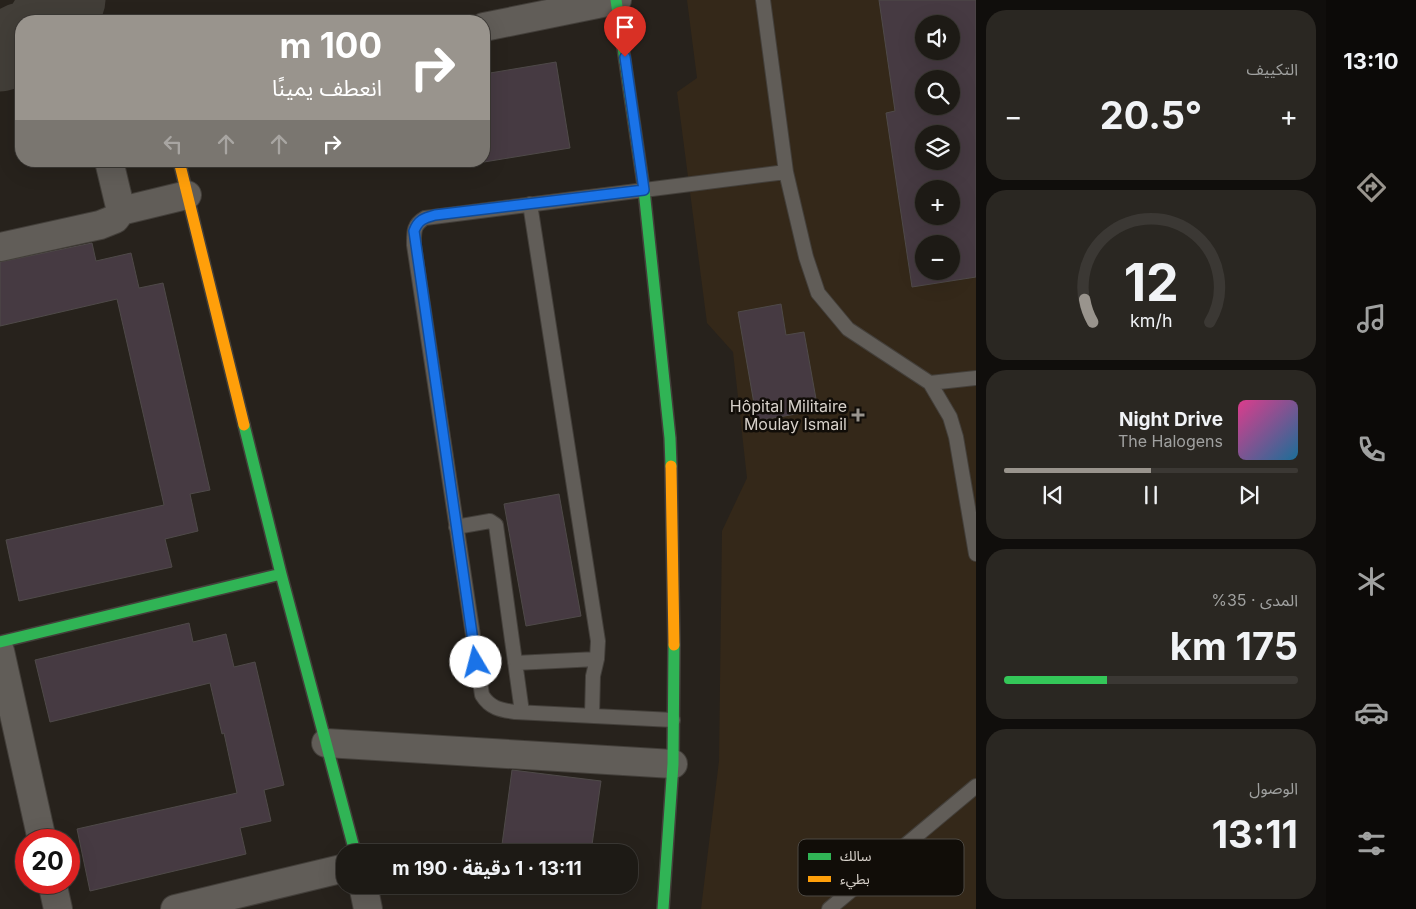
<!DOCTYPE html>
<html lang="ar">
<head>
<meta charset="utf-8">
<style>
  :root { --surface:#1d1a15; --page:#2a2722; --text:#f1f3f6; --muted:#a0a1a0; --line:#3b3834; --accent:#99948d }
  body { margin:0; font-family:Inter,"Noto Sans Arabic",sans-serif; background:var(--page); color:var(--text); direction:rtl; height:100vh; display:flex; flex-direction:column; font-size:19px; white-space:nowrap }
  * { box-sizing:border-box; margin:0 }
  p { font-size:16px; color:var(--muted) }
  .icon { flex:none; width:28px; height:28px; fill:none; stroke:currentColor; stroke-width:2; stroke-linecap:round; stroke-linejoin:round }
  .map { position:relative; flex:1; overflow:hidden; direction:ltr }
  .details { display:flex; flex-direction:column; gap:10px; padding:10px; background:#100e0c; width:350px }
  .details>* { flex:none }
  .hud { position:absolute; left:15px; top:15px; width:475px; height:152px; border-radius:20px; box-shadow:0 5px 20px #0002,0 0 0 1px var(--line); direction:rtl; background:#99948d; color:#fff; overflow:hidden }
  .controls { position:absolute; left:915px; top:15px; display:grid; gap:10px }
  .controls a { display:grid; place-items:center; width:45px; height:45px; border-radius:50%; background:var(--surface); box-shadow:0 5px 20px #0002,0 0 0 1px var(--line); font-size:25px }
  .speed { position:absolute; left:15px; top:829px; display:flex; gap:10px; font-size:25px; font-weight:700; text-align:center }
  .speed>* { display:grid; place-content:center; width:65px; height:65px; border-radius:50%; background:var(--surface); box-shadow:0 5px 20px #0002,0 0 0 1px var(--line); line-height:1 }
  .speed .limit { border:8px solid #d22; background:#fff; color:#111 }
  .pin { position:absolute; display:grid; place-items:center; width:42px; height:42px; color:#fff; margin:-51px -21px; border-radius:50% 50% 50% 0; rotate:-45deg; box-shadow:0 0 5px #0007 }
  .pin .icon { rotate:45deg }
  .me { position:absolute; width:55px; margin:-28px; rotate:352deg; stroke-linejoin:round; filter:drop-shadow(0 0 4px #0008) }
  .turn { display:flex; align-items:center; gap:18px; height:105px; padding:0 25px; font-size:22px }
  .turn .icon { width:65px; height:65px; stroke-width:2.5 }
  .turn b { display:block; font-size:35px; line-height:42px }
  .lanes { display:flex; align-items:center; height:48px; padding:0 25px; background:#0003; justify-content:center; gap:25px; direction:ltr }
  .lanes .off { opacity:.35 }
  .big { font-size:38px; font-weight:700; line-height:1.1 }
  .details .tile { flex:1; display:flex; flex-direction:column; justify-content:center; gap:8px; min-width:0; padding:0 18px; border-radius:20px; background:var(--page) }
  .details .dial { align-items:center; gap:0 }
  .dial svg { height:130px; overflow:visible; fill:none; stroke:var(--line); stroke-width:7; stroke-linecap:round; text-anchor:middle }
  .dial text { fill:var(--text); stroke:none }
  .song { display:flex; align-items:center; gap:15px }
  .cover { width:60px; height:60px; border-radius:8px; background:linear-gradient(135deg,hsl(330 70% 55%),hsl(200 70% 35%)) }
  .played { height:5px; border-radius:2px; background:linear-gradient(90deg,var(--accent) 50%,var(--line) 50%) }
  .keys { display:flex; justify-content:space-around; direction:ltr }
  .heat { display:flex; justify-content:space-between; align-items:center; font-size:28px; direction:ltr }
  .charge { height:8px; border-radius:4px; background:linear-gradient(90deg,#34c759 35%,var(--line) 0) }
  .trip { position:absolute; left:336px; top:844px; width:302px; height:50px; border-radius:20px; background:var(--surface); box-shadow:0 5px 20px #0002,0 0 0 1px var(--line); font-weight:700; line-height:50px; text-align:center; direction:rtl }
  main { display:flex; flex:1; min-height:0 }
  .dock { display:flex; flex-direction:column; width:90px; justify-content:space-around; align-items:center; background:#0c0a08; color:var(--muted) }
  .dock .icon { width:35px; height:35px }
  .dock .on { color:var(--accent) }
  .dock b { font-size:22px; color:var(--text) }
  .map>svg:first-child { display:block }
  .built { fill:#342819; fill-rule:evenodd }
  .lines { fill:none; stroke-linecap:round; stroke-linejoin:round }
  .taxiway { stroke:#423e38; stroke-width:75 }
  .building { fill:#463a42; stroke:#4f4a49; fill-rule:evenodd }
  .lane-casing { stroke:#433f3a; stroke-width:16 }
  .street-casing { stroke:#433f3a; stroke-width:30 }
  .fast-casing { stroke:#433f3a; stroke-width:14 }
  .slow-casing { stroke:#433f3a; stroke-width:14 }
  .lane { stroke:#615d58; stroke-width:14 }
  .street { stroke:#615d58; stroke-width:28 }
  .fast { stroke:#30b455; stroke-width:11 }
  .slow { stroke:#ff9f0a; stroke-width:11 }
  .route-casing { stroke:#114b97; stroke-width:12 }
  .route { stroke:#1a73e8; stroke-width:9 }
  .poi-dot { fill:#99948d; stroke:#110d08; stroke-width:2 }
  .labels { text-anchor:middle; stroke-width:5; stroke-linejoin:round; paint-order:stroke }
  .poi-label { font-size:16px; fill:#d7d1ca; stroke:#110d08; text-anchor:end }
  .key { fill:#110d08; stroke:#4c4842; stroke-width:1 }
  .key-label { font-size:14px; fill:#d7d1ca }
</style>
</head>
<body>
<main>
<nav class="dock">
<b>13:10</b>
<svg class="icon on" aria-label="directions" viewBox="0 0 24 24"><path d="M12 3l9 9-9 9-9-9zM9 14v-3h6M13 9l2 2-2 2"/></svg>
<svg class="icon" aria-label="music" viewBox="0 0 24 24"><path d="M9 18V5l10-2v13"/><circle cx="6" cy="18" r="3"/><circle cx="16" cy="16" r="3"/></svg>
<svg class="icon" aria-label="phone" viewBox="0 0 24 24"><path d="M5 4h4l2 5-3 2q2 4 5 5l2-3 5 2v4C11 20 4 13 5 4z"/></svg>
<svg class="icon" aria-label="climate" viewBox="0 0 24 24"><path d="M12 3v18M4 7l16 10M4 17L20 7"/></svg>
<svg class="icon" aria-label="car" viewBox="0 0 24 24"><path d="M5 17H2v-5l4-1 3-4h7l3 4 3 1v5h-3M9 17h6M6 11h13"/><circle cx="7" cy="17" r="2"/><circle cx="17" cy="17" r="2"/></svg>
<svg class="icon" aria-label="filters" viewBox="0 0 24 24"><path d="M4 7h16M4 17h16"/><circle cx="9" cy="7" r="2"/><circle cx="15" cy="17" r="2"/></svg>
</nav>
<section class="details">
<div class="tile"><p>التكييف</p>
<div class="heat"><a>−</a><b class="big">20.5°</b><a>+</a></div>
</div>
<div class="tile dial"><svg viewBox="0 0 100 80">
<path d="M14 69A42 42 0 1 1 86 69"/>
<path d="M14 69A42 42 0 0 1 9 55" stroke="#99948d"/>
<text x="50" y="56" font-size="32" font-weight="700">12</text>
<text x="50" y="72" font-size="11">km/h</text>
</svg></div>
<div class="tile">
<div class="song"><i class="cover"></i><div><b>Night Drive</b><p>The Halogens</p></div></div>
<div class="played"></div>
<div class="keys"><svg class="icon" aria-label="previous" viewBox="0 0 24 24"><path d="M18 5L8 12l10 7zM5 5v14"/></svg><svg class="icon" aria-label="pause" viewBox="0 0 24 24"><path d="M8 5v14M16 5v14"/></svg><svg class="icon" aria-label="next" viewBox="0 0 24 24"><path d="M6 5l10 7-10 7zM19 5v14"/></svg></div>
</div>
<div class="tile"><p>المدى · 35%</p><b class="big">175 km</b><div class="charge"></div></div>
<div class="tile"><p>الوصول</p><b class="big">13:11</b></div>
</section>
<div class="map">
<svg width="976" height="909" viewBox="0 0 976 909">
  <rect width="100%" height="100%" fill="#27221c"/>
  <path class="built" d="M687 0H976V909H701L719 761 722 531 747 478 733 352 707 323 677 92 697 78ZM924 24H951V51H924ZM924 79H951V106H924ZM924 134H951V161H924ZM924 189H951V216H924ZM924 244H951V271H924Z"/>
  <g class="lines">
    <path class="taxiway" d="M46 21 68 0
      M0 54 21 40"/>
  </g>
  <path class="building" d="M879 0H976V277L912 287 886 113 895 111ZM924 24H951V51H924ZM924 79H951V106H924ZM924 134H951V161H924ZM924 189H951V216H924ZM924 244H951V271H924Z
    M556 62 570 148 484 162V74Z
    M92 243 96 261 131 253 139 288 163 283 210 490 190 494 198 531 165 539 172 567 19 601 6 540 164 505 117 299 0 326V262Z
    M781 304 786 335 804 332 818 410 757 421 738 312Z
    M559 494 581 616 526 626 504 504Z
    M189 623 193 642 226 634 234 667 255 662 284 785 264 790 271 821 240 828 246 854 90 891 77 829 237 793 224 733 222 734 210 683 50 722 35 660Z
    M512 770 601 781 591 852H501Z"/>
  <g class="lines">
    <g class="lane-casing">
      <path id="lane" d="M763 0 786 172
        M530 204 598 641 597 659 593 676 592 716
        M930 383 976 378
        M456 527 490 521 496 525 522 712
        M515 663 597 659
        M673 720 515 712C500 710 490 708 482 695L414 245C414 232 413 225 425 218L786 172 806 257 818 293 848 329 930 383 950 417 956 437 976 554
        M829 909 976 786"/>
    </g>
    <g class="street-casing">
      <path id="street" d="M484 27 617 0
        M121 211 187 195
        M0 247 100 225 115 219 121 211 109 161
        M0 651 42 840
        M326 743 673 764
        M52 882 58 909
        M363 885 368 909
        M175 909 345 868"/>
    </g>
    <g class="fast-casing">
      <path id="fast" d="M616 0 644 190 670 438 671 466
        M244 425 281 574 355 852
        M0 642 281 574
        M663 909 673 764 674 645"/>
    </g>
    <g class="slow-casing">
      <path id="slow" d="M179 161 244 425
        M671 466 674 645"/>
    </g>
    <use href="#lane" class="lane"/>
    <use href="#street" class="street"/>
    <use href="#fast" class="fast"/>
    <use href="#slow" class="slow"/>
  </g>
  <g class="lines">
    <g class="route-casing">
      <path id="route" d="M476 662 414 231C418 220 424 218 435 215L644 190 625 57"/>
    </g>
    <use href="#route" class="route"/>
  </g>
  <path class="poi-dot" d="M855.5 407.5h5v5h5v5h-5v5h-5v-5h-5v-5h5z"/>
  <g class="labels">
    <g class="poi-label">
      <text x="847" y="412">Hôpital Militaire<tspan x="847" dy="18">Moulay Ismail</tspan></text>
    </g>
  </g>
  <rect x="798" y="839" width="166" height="57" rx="8" class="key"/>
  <rect x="808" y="853" width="23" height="7" fill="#30b455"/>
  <rect x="808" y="876" width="23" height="6" fill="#ff9f0a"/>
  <g class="key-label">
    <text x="840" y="861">سالك</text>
    <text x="840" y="884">بطيء</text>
  </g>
</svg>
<div class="controls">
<a><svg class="icon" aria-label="sound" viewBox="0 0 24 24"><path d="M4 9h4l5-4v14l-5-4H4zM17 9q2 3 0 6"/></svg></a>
<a><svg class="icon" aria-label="search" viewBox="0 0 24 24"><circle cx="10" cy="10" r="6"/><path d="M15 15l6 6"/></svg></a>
<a><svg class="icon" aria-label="layers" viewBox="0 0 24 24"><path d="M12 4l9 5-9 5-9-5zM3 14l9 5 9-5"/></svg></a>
<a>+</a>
<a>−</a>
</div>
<div class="speed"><div class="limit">20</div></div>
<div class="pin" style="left:625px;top:57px;background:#d93025"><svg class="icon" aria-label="arrive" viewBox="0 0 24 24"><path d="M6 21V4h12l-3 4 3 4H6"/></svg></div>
<svg class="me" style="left:476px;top:662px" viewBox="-20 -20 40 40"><circle r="19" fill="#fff"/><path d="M0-13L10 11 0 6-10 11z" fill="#1a73e8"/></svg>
<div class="trip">13:11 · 1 دقيقة · 190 m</div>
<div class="hud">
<div class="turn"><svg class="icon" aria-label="right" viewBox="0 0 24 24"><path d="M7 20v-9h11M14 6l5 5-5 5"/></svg><div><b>100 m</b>انعطف يمينًا</div></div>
<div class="lanes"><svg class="icon off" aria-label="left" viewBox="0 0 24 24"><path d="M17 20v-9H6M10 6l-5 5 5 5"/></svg><svg class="icon off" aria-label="ahead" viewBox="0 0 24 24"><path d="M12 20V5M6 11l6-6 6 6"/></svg><svg class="icon off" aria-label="ahead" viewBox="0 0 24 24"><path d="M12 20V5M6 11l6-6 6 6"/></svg><svg class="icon" aria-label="right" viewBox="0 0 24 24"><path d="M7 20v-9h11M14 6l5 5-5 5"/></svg></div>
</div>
</div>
</main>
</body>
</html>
